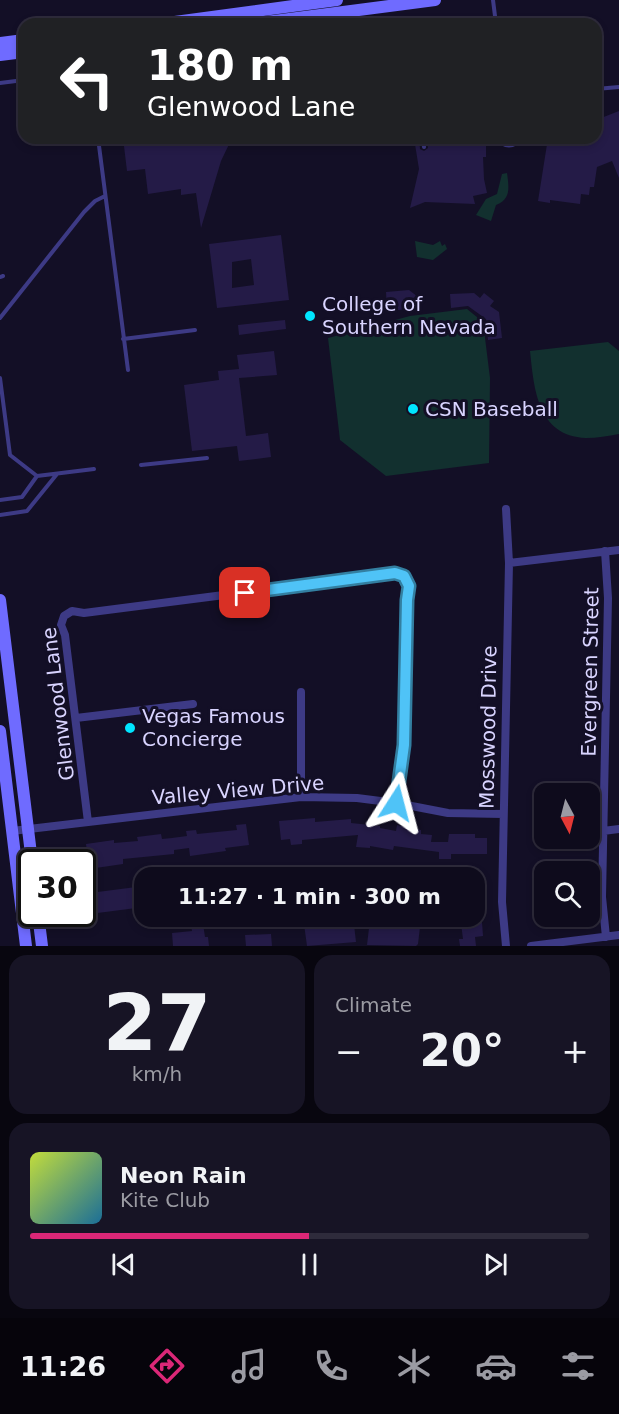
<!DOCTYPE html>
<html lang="en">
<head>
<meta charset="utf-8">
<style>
  :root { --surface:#0e0b1c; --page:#171425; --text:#f1f3f6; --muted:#9b9ba3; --line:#2e2b3b; --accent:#db2777 }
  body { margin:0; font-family:"DejaVu Sans",sans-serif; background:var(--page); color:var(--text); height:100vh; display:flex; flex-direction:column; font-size:22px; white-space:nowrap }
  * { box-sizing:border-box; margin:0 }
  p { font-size:20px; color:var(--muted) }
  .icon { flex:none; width:33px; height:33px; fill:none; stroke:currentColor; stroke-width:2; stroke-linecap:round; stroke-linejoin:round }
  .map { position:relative; height:946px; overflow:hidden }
  .side { display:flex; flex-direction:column; gap:9px; padding:9px; background:#08060f; flex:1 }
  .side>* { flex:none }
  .guide { position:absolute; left:18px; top:18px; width:584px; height:126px; border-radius:18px; box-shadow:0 3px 9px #0003,0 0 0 2px var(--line); background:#202124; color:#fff; overflow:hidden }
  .needle { width:39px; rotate:173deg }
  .controls { position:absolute; left:534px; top:783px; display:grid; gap:12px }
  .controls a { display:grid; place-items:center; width:66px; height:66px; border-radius:12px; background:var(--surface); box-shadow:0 3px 9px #0003,0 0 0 2px var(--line); font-size:30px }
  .speed { position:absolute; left:18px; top:849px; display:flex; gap:12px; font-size:30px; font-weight:700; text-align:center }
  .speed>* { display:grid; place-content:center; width:78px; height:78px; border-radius:50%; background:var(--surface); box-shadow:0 3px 9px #0003,0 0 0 2px var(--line); line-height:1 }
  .speed .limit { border:3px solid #111; border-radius:9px; background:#fff; color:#111 }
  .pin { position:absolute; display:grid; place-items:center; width:51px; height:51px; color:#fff; margin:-26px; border-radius:12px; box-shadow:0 3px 9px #0006 }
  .me { position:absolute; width:66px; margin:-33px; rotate:9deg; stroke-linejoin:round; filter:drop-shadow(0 0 4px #0008) }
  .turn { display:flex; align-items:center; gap:21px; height:126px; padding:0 30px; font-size:27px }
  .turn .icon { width:78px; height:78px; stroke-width:2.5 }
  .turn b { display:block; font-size:42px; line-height:51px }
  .big { font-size:45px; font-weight:800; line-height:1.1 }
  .side .widget { flex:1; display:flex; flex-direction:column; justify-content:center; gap:9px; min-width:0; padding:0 21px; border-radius:18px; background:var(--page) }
  .side .dial { align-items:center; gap:0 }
  .dial b { font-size:78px; line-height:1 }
  .song { display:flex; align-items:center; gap:18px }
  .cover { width:72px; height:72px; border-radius:9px; background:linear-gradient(135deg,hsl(70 70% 55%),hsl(200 70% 35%)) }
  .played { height:6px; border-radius:3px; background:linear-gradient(90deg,var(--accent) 50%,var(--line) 50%) }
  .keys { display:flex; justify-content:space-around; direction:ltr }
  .heat { display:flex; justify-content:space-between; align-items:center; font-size:33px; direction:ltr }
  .side .tiles { flex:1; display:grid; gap:9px; grid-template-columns:1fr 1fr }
  .widget:last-child { grid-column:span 2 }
  .trip { position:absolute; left:134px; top:867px; width:351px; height:60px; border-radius:18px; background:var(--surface); box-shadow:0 3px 9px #0003,0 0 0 2px var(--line); font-weight:800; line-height:60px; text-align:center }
  .dock { display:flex; height:96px; justify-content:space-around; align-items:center; background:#06040b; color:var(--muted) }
  .dock .icon { width:42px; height:42px }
  .dock .active { color:var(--accent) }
  .dock b { font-size:27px; color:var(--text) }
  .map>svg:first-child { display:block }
  .green { fill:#12302f }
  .building { fill:#241b47; fill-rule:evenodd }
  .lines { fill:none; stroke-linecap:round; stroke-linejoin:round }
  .lane { stroke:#3d3a85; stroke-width:4 }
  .street { stroke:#3d3a85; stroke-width:8 }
  .secondary { stroke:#6f6bff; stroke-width:12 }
  .route-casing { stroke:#337fa1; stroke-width:15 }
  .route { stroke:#4fc3f7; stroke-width:10 }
  .poi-dot { fill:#00e5ff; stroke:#130f26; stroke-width:2 }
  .labels { text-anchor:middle; stroke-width:6; stroke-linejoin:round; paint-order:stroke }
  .poi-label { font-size:20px; fill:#d9d4ff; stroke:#130f26; text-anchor:start }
  .street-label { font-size:20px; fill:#d9d4ff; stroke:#130f26 }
</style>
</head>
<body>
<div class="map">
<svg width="619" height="946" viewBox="0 0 619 946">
  <rect width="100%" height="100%" fill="#130f26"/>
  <path class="green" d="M507 173C509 188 511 199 496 205L491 221 476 215 486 199 497 194 502 174Z
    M415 241 433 245 440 241 442 246 445 244 447 249 433 260 417 257Z
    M467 309 483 322 490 378 489 463 386 476 340 440 328 338 410 316Z
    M608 342 619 351V434C608 436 597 438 586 438 537 436 534 388 530 351Z"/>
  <path class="building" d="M619 111V178L612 161 597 167 594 187H590L589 195 581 194 580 204 550 200V203L538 201 548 138H596V129H600L596 120Z
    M123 138H232L221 161 201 228 196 193 181 195V189L148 194 145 169 127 171Z
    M414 138H419L420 149 424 151 428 148 427 138H486V157H483L484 179 487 193 473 196 475 204 425 202 410 208 419 169Z
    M281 235 289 300 217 308 209 244ZM251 259 254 285 232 288V262Z
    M409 290 422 300 415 308 390 311V308H387L386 292Z
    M474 293 480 298 484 293 494 301 490 306 499 312 502 338 488 340 486 319 468 306 451 308 450 294Z
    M285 320 286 329 239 335 238 325Z
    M274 351 277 375 239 378 246 436 268 433 271 457 239 461 237 446 192 451 184 385 219 380 218 371 239 369 237 355Z
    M315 818V822L351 819V823L380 826V828L396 831 397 825 421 830V834L432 835 431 842H448L449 834H475V838H487V854H451V859H439V852L394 846 393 850 370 846V848L356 847 358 835 302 840V844L291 845 290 839 281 840 279 821Z
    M246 824 249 845 225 848 226 851 190 856 189 848 174 850V854L123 859V864L82 870V862H49L47 852 59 851V848L67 847 68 853 87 851 86 844 114 840V843L138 841 137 837 161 834 162 839 172 838 187 836 186 831 196 830 197 834 237 830 236 825Z
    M450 867H460V878H450Z
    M144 886V907L82 915V894Z
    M480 894 483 936 475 937 476 946H460L459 939H463L460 916H474V895Z
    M244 916H281V918L247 928Z
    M341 916H353L356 942 307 946 304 924 332 922V920L341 919Z
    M378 916H416L415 927H420L418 944 416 946 367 945 369 928H372L373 918H378Z
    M564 916H577L578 926 565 928Z
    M202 917 205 937H208L209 946H173L172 933 192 931 190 919Z
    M271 934 272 946H246L245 935Z"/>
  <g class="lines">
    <path class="lane" d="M493 0 496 24
      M0 83 24 80
      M596 89 619 87
      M98 138 128 370
      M255 138 267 143 279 138
      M423 138 424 147
      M496 138C504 148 514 148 522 138
      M0 277 3 276
      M0 318 84 212 95 201 105 196
      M123 339 195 330
      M0 378 10 455 37 476
      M141 465 207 458
      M0 500 22 497 37 476 94 469
      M0 515 27 511 57 474"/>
    <path class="street" d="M506 509 509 563 502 902 506 946
      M605 551 608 598 602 897 606 937
      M509 563 619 550
      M76 718 193 704
      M301 797V692
      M88 822 65 635 61 625 64 616 72 611 84 613 395 573 404 576 409 586 407 600 403 745 396 803
      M12 831 301 797 357 798 396 803 448 813 503 814
      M603 831 619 829
      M531 946 619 935"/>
    <path class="secondary" d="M160 24 337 0
      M251 24 435 0
      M0 43 24 40
      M0 55 24 52
      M0 600 32 862
      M0 731 26 946
      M38 914 42 946"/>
  </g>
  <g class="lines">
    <g class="route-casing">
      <path id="route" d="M245 593 395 573 404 576 409 586 407 600 404 745 396 803"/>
    </g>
    <use href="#route" class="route"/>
  </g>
  <g class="poi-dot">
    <circle cx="310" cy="316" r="6"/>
    <circle cx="413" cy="409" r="6"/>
    <circle cx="130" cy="728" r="6"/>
  </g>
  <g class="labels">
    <g class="poi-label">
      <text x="322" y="311">College of<tspan x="322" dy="23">Southern Nevada</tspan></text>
      <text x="425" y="416">CSN Baseball</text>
      <text x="142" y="723">Vegas Famous<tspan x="142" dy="23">Concierge</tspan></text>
    </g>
    <g class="street-label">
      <text transform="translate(590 672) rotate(-89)" y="7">Evergreen Street</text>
      <text transform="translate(58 704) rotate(-97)" y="7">Glenwood Lane</text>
      <text transform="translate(488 727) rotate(-89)" y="7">Mosswood Drive</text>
      <text transform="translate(238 790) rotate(-5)" y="7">Valley View Drive</text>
    </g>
  </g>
</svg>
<div class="controls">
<a><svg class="needle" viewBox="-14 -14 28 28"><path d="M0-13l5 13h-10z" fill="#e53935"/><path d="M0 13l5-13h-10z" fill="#9b9ba3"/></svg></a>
<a><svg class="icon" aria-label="search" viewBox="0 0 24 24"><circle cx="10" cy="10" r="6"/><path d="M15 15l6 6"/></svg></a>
</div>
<div class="speed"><div class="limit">30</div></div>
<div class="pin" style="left:245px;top:593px;background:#d93025"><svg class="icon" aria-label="arrive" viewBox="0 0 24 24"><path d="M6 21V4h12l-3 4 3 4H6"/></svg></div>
<svg class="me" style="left:396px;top:803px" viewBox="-20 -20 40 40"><path d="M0-17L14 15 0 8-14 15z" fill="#4fc3f7" stroke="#fff" stroke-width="4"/></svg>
<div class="trip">11:27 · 1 min · 300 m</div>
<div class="guide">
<div class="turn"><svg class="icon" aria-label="left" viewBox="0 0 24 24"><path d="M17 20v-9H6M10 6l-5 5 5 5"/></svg><div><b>180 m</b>Glenwood Lane</div></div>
</div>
</div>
<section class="side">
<div class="tiles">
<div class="widget dial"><b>27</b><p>km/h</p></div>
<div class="widget"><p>Climate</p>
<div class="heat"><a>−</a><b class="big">20°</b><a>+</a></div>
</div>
<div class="widget">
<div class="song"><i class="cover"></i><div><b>Neon Rain</b><p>Kite Club</p></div></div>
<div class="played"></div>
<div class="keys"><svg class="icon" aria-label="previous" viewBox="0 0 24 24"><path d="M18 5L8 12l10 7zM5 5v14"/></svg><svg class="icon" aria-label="pause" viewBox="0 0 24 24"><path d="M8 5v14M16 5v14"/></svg><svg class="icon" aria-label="next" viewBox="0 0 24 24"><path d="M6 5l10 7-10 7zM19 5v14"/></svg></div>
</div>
</div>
</section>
<nav class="dock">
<b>11:26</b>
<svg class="icon active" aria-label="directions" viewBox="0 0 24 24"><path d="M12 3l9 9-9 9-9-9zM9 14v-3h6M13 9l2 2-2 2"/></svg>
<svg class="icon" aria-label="music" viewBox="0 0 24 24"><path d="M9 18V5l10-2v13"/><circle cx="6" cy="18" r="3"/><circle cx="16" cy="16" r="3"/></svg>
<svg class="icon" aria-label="phone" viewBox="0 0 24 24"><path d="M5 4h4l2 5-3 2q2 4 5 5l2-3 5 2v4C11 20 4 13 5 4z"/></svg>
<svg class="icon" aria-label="climate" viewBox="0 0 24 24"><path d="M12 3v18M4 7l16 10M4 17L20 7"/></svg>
<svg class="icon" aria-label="car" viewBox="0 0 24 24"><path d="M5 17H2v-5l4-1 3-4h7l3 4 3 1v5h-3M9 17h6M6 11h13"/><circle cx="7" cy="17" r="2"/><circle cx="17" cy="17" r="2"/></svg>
<svg class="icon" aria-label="filters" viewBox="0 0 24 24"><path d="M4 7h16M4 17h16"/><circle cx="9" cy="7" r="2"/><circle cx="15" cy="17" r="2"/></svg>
</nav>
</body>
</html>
